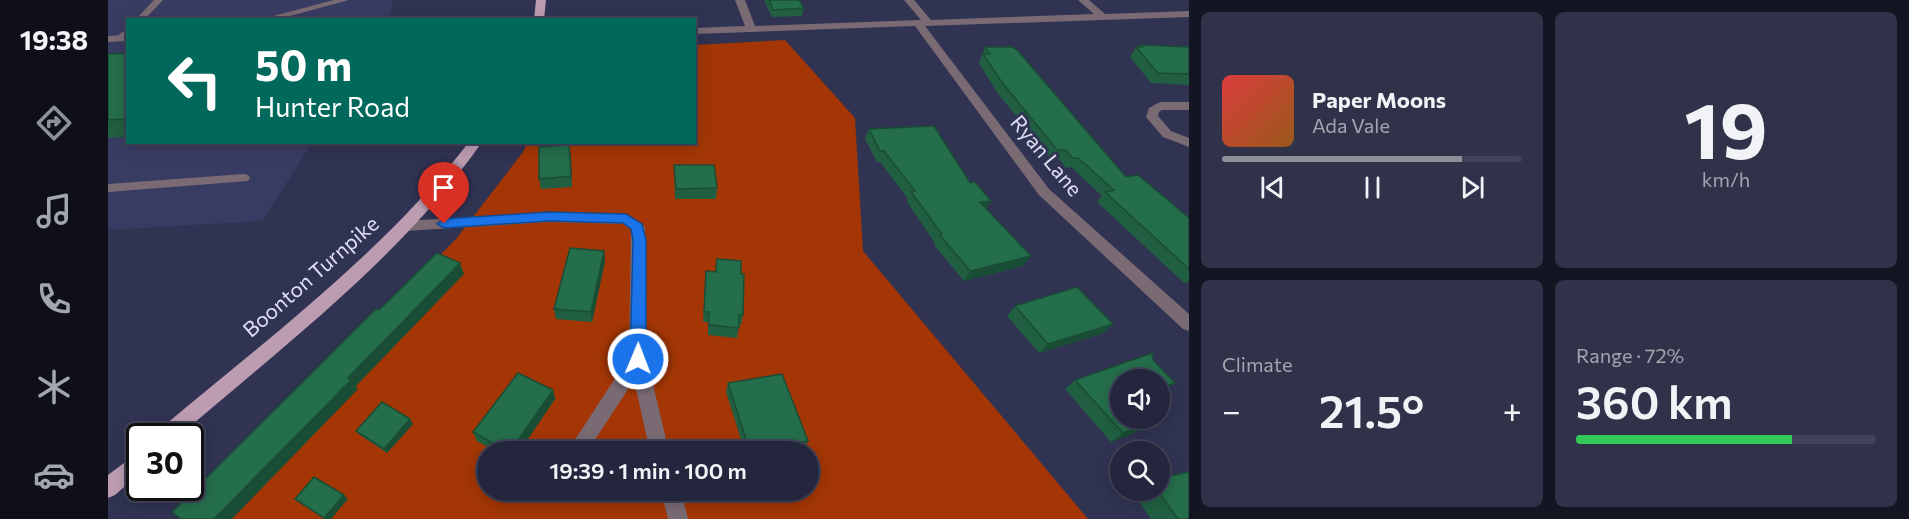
<!DOCTYPE html>
<html lang="en">
<head>
<meta charset="utf-8">
<style>
  :root { --surface:#24263e; --page:#303249; --text:#f1f3f6; --muted:#a3a5b0; --line:#414358; --accent:#8c9099 }
  body { margin:0; font-family:Commissioner,sans-serif; background:var(--page); color:var(--text); height:100vh; display:flex; flex-direction:column; font-size:22px; white-space:nowrap }
  * { box-sizing:border-box; margin:0 }
  p { font-size:20px; color:var(--muted) }
  .icon { flex:none; width:33px; height:33px; fill:none; stroke:currentColor; stroke-width:2; stroke-linecap:round; stroke-linejoin:round }
  .map { position:relative; flex:1; overflow:hidden }
  .side { display:flex; flex-direction:column; gap:12px; padding:12px; background:#141522; width:720px }
  .side>* { flex:none }
  .hud { position:absolute; left:18px; top:18px; width:570px; height:126px; border-radius:0px; box-shadow:0 3px 15px #0003,0 0 0 2px var(--line); background:#00695c; color:#fff; overflow:hidden }
  .tools { position:absolute; left:1002px; top:369px; display:grid; gap:12px }
  .tools a { display:grid; place-items:center; width:60px; height:60px; border-radius:50%; background:var(--surface); box-shadow:0 3px 15px #0003,0 0 0 2px var(--line); font-size:30px }
  .speed { position:absolute; left:18px; top:423px; display:flex; gap:12px; font-size:30px; font-weight:700; text-align:center }
  .speed>* { display:grid; place-content:center; width:78px; height:78px; border-radius:50%; background:var(--surface); box-shadow:0 3px 15px #0003,0 0 0 2px var(--line); line-height:1 }
  .speed .limit { border:3px solid #111; border-radius:9px; background:#fff; color:#111 }
  .pin { position:absolute; display:grid; place-items:center; width:51px; height:51px; color:#fff; margin:-62px -26px; border-radius:50% 50% 50% 0; rotate:-45deg; box-shadow:0 0 6px #0007 }
  .pin .icon { rotate:45deg }
  .me { position:absolute; width:66px; margin:-33px; rotate:1deg; stroke-linejoin:round; filter:drop-shadow(0 0 4px #0008) }
  .turn { display:flex; align-items:center; gap:21px; height:126px; padding:0 30px; font-size:27px }
  .turn .icon { width:78px; height:78px; stroke-width:2.5 }
  .turn b { display:block; font-size:42px; line-height:51px }
  .big { font-size:45px; font-weight:600; line-height:1.1 }
  .side .card { flex:1; display:flex; flex-direction:column; justify-content:center; gap:9px; min-width:0; padding:0 21px; border-radius:9px; background:var(--page) }
  .side .dial { align-items:center; gap:0 }
  .dial b { font-size:78px; line-height:1 }
  .song { display:flex; align-items:center; gap:18px }
  .cover { width:72px; height:72px; border-radius:9px; background:linear-gradient(135deg,hsl(0 70% 55%),hsl(30 70% 35%)) }
  .played { height:6px; border-radius:3px; background:linear-gradient(90deg,var(--accent) 80%,var(--line) 80%) }
  .keys { display:flex; justify-content:space-around; direction:ltr }
  .heat { display:flex; justify-content:space-between; align-items:center; font-size:33px; direction:ltr }
  .charge { height:9px; border-radius:4px; background:linear-gradient(90deg,#34c759 72%,var(--line) 0) }
  .side .tiles { flex:1; display:grid; gap:12px; grid-template-columns:repeat(2,1fr) }
  .trip { position:absolute; left:369px; top:441px; width:342px; height:60px; border-radius:30px; background:var(--surface); box-shadow:0 3px 15px #0003,0 0 0 2px var(--line); font-weight:600; line-height:60px; text-align:center }
  main { display:flex; flex:1; min-height:0 }
  .tab-bar { display:flex; flex-direction:column; width:108px; justify-content:space-around; align-items:center; background:#0e0f19; color:var(--muted) }
  .tab-bar .icon { width:42px; height:42px }
  .tab-bar .selected { color:var(--accent) }
  .tab-bar b { font-size:27px; color:var(--text) }
  .map>svg:first-child { display:block }
  .built { fill:#393c62 }
  .forest { fill:#a33604; fill-rule:evenodd }
  .lines { fill:none; stroke-linecap:round; stroke-linejoin:round }
  .lane { fill:#7a6a74; fill-rule:evenodd }
  .street { fill:#7a6a74; fill-rule:evenodd }
  .primary { fill:#bc9cb1; fill-rule:evenodd }
  .wall { fill:#205f41 }
  .shaded-wall { fill:#1a4d35 }
  .building { fill:#256e4c; stroke:#1a4d35; stroke-width:1.5 }
  .route { fill:#1a73e8; stroke:#114b97; stroke-width:1.5 }
  .labels { text-anchor:middle; stroke-width:6; stroke-linejoin:round; paint-order:stroke }
  .street-label { font-size:21px; fill:#dee1f5; stroke:#303352 }
</style>
</head>
<body>
<main>
<nav class="tab-bar">
<b>19:38</b>
<svg class="icon selected" aria-label="directions" viewBox="0 0 24 24"><path d="M12 3l9 9-9 9-9-9zM9 14v-3h6M13 9l2 2-2 2"/></svg>
<svg class="icon" aria-label="music" viewBox="0 0 24 24"><path d="M9 18V5l10-2v13"/><circle cx="6" cy="18" r="3"/><circle cx="16" cy="16" r="3"/></svg>
<svg class="icon" aria-label="phone" viewBox="0 0 24 24"><path d="M5 4h4l2 5-3 2q2 4 5 5l2-3 5 2v4C11 20 4 13 5 4z"/></svg>
<svg class="icon" aria-label="climate" viewBox="0 0 24 24"><path d="M12 3v18M4 7l16 10M4 17L20 7"/></svg>
<svg class="icon" aria-label="car" viewBox="0 0 24 24"><path d="M5 17H2v-5l4-1 3-4h7l3 4 3 1v5h-3M9 17h6M6 11h13"/><circle cx="7" cy="17" r="2"/><circle cx="17" cy="17" r="2"/></svg>
</nav>
<div class="map">
<svg width="1081" height="519" viewBox="0 0 1081 519">
  <rect width="100%" height="100%" fill="#303352"/>
  <path class="built" d="M0 0H285L281 19 20 20V142L204 143 154 221 0 230Z"/>
  <path class="forest" d="M677 40 747 118 755 251 980 519H71L348 239 415 152 419 143 586 142 587 45ZM380 452H700V490H380Z"/>
  <g class="lines">
    <path class="lane" d="M46 0H55L36 20H27Z
      M226 0H241L167 20H150Z
      M20 28V36L15 40H9V36Z
      M136 174 140 175 142 178 140 181 0 192V184Z"/>
    <path class="street" d="M627 0H637L647 26 813 20 796 0H806L823 20 986 14 970 0H981L997 14 1081 11V17L817 26 941 189 1081 314V331L1075 329 931 195 807 26 586 34V28L637 26Z
      M20 35V41L0 42V36Z
      M1052 102H1081V110H1054L1051 112 1050 116 1063 131 1081 138V147L1055 137 1038 117 1041 108Z
      M441 212 518 214 537 227 539 359 561 452H542L526 380 479 452H459L521 357 523 229 515 224 441 222 297 231 290 226 297 221Z
      M432 490H452V491L449 498 442 501 435 498Z
      M553 490H573L580 519H560Z"/>
    <path class="primary" d="M428 0H438L436 20H426Z
      M361 142H374C294 257 175 346 71 436H49L51 430C159 339 274 254 361 142Z
      M32 451V473L7 495 0 498V475Z"/>
  </g>
  <path class="wall" d="M656 0H691L696 8 694 16 664 17Z
    M1032 45 1081 47V85L1043 83 1022 57 1028 47H1030Z
    M877 47 1018 177 1081 218V282L1076 283 989 202 994 196 963 167 958 168 951 159 943 160 888 91 871 63Z
    M20 53V137L0 138V54Z
    M761 129 862 183 883 201 878 209 915 266 856 281 826 245 827 243 799 202 800 199 772 162H769L757 139Z
    M461 145 464 187 433 189 431 179Z
    M566 165 609 188 608 199H567Z
    M496 251 497 261 484 322 448 319 446 309Z
    M609 259 633 274 635 315 633 325H631L629 338 600 335V322H595L598 271 607 272Z
    M907 306 996 333 931 353 899 316Z
    M1044 353 1045 360 1067 383 1055 392 1052 393V380H1012V418H1052V412L1056 417 1044 426 1003 442 957 389 967 380Z
    M620 383 700 441 696 450 688 452H637L618 392Z
    M445 390 447 399 411 452H389L369 441 365 432Z
    M305 424 279 453 252 435 248 431Z
    M1052 490 1081 519H1043L1024 491Z"/>
  <path class="shaded-wall" d="M461 145 463 156 464 187 463 176Z
    M883 201 877 211 872 202Z
    M496 251 497 261 484 322 483 312Z
    M923 256 915 266 856 281 862 271Z
    M352 263 356 274 248 386 250 389 124 519H106L240 378Z
    M1005 324 996 333 931 353 940 344Z
    M1067 383 1055 392 1052 393V388Z
    M445 390 447 399 411 452H402Z
    M1056 417 1044 426 1003 442 1015 433Z
    M302 419 305 424 279 453 276 449Z
    M236 495 240 499 223 519H218L216 518Z"/>
  <path class="building" d="M661 0H691L696 8 665 10Z
    M1032 45 1081 47V74L1050 73 1028 47H1034Z
    M877 47H904L910 51 1018 177 1030 175 1081 218V269L997 192 1006 190 970 158H964L958 150H949L893 81 875 54H882Z
    M20 53V119L0 120V54Z
    M826 126 862 183 867 182 883 201 872 202 923 256 862 271 832 235 834 234 803 192 807 191 776 151H772L761 129Z
    M461 145 463 176 431 179V147Z
    M566 165H606L609 188 568 189Z
    M462 248 496 251 483 312 446 309Z
    M329 253 352 263 240 378 243 380 106 519H73L64 512 268 309 271 310Z
    M609 259 633 261V274H636L635 315H631V328L601 325V312H596L598 271 608 272Z
    M969 287 1005 324 940 344 907 306Z
    M1044 353 1045 360 1067 383 1052 388V380H1012V418H1052V412L1056 417 1015 433 967 380Z
    M410 373 445 390 402 452H400L365 432Z
    M674 374 700 441 650 452H642L620 383Z
    M274 402 302 419 276 449 248 431Z
    M1081 472V519H1070L1049 490H1052V478Z
    M206 477 236 495 216 518 187 499Z"/>
  <path class="route" d="M441 212 518 214 534 224 538 240V359L536 364H525L522 359 525 240 523 229 515 223 441 221 336 228 329 224 336 219Z"/>
  <g class="labels">
    <g class="street-label">
      <text transform="translate(938 156) rotate(50)" y="7">Ryan Lane</text>
      <text transform="translate(203 277) rotate(-41)" y="7">Boonton Turnpike</text>
    </g>
  </g>
</svg>
<div class="tools">
<a><svg class="icon" aria-label="sound" viewBox="0 0 24 24"><path d="M4 9h4l5-4v14l-5-4H4zM17 9q2 3 0 6"/></svg></a>
<a><svg class="icon" aria-label="search" viewBox="0 0 24 24"><circle cx="10" cy="10" r="6"/><path d="M15 15l6 6"/></svg></a>
</div>
<div class="speed"><div class="limit">30</div></div>
<div class="pin" style="left:336px;top:224px;background:#d93025"><svg class="icon" aria-label="arrive" viewBox="0 0 24 24"><path d="M6 21V4h12l-3 4 3 4H6"/></svg></div>
<svg class="me" style="left:530px;top:359px" viewBox="-20 -20 40 40"><circle r="17" fill="#1a73e8" stroke="#fff" stroke-width="3"/><path d="M0-11L8 9 0 5-8 9z" fill="#fff"/></svg>
<div class="trip">19:39 · 1 min · 100 m</div>
<div class="hud">
<div class="turn"><svg class="icon" aria-label="left" viewBox="0 0 24 24"><path d="M17 20v-9H6M10 6l-5 5 5 5"/></svg><div><b>50 m</b>Hunter Road</div></div>
</div>
</div>
<section class="side">
<div class="tiles">
<div class="card">
<div class="song"><i class="cover"></i><div><b>Paper Moons</b><p>Ada Vale</p></div></div>
<div class="played"></div>
<div class="keys"><svg class="icon" aria-label="previous" viewBox="0 0 24 24"><path d="M18 5L8 12l10 7zM5 5v14"/></svg><svg class="icon" aria-label="pause" viewBox="0 0 24 24"><path d="M8 5v14M16 5v14"/></svg><svg class="icon" aria-label="next" viewBox="0 0 24 24"><path d="M6 5l10 7-10 7zM19 5v14"/></svg></div>
</div>
<div class="card dial"><b>19</b><p>km/h</p></div>
<div class="card"><p>Climate</p>
<div class="heat"><a>−</a><b class="big">21.5°</b><a>+</a></div>
</div>
<div class="card"><p>Range · 72%</p><b class="big">360 km</b><div class="charge"></div></div>
</div>
</section>
</main>
</body>
</html>
